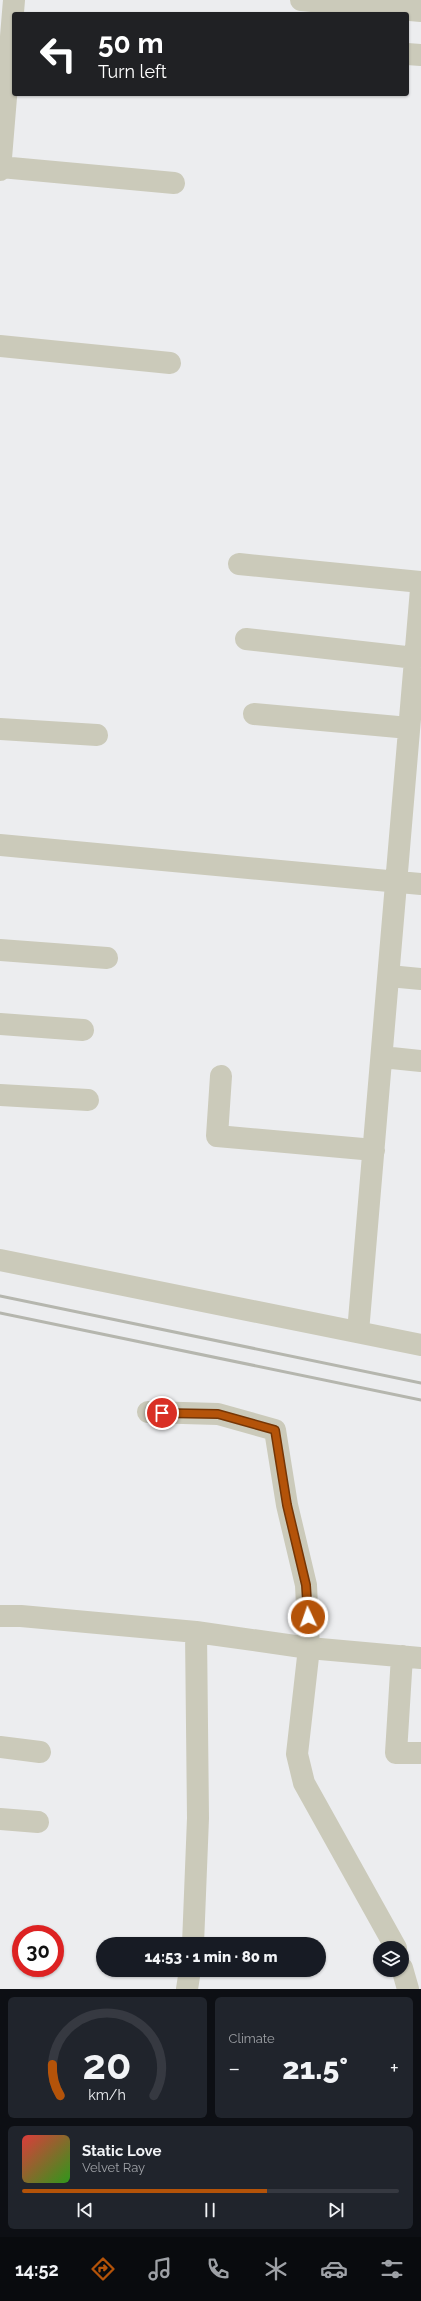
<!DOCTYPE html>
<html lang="en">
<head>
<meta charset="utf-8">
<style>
  :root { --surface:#171b24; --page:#20242c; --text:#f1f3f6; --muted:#9ea1a6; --line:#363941; --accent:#b45309 }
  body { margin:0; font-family:Raleway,sans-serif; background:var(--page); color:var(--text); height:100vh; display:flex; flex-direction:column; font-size:15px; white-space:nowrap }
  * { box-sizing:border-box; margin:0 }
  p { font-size:13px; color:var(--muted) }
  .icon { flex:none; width:22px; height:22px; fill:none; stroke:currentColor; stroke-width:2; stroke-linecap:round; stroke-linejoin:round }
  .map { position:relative; height:1989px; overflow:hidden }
  .sheet { display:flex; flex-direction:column; gap:8px; padding:8px; background:#0d0f14; flex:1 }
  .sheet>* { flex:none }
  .banner { position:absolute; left:12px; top:12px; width:397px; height:84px; border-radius:4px; box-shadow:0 1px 3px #0004; background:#202124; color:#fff; overflow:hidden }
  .tools { position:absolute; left:373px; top:1941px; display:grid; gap:8px }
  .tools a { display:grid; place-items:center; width:36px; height:36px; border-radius:50%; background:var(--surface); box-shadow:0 1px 3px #0004; font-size:20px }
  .speed { position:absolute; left:12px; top:1925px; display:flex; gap:8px; font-size:20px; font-weight:700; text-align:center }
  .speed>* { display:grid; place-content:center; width:52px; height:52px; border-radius:50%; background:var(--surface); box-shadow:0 1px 3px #0004; line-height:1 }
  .speed .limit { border:6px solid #d22; background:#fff; color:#111 }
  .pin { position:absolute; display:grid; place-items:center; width:34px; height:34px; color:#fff; margin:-17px; border:2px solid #fff; border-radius:50%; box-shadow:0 1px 4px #0007 }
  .me { position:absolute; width:44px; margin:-22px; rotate:357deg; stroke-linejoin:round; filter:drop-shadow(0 0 3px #0008) }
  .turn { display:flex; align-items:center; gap:14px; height:84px; padding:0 20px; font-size:18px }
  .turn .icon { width:52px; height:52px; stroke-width:2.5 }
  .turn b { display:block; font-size:28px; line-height:34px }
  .big { font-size:30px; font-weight:800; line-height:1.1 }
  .sheet .tile { flex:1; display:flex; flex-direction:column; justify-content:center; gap:6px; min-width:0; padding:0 14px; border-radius:6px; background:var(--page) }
  .sheet .dial { align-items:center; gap:0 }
  .dial svg { height:104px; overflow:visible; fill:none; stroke:var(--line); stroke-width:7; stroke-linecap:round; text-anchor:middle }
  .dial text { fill:var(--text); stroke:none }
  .song { display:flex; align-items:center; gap:12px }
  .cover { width:48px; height:48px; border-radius:6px; background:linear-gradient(135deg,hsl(0 70% 55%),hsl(110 70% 35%)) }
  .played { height:4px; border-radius:2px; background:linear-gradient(90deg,var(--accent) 65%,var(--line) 65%) }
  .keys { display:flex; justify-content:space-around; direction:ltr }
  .heat { display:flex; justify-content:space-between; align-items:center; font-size:22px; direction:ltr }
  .sheet .tiles { flex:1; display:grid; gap:8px; grid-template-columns:1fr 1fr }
  .tile:last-child { grid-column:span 2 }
  .trip { position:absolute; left:96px; top:1937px; width:230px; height:40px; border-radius:20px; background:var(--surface); box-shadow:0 1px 3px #0004; font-weight:800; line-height:40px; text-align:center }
  .tab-bar { display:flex; height:64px; justify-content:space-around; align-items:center; background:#090b0e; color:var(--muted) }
  .tab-bar .icon { width:28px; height:28px }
  .tab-bar .selected { color:var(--accent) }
  .tab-bar b { font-size:18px; color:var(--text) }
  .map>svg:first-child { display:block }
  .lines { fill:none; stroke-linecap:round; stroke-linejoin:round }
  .minor { stroke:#cbcaba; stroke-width:22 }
  .rail { stroke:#b5b6ae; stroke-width:3 }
  .route-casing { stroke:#753606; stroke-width:10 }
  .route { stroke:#b45309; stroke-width:7 }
</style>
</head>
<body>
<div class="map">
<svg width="421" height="1989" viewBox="0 0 421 1989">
  <rect width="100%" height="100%" fill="#ecedef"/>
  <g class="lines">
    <path class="minor" d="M301 0 421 11
      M407 54 421 55
      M0 167 174 183
      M0 170 14 0
      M0 346 170 363
      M239 564 421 582
      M246 639 415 658
      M254 714 409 728
      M0 729 97 735
      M0 845 421 884
      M0 950 107 958
      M389 976 421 979
      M0 1024 83 1030
      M382 1057 421 1061
      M221 1076 217 1136 374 1150
      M0 1095 88 1100
      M0 1260 421 1345
      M358 1332 421 589
      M148 1412 218 1414 275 1430 287 1505 306 1585 309 1648 297 1754 304 1783 396 1948
      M0 1616H21L196 1632 309 1648 421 1658
      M402 1656 396 1753H421
      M0 1747 40 1752
      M0 1819 38 1822
      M193 1944 198 1818 196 1632
      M402 1968 408 1989
      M187 1989 190 1970"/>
    <path class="rail" d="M0 1296 421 1383
      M0 1313 421 1400"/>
  </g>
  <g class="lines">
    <g class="route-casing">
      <path id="route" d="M162 1413 218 1414 275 1430 287 1505 306 1585 308 1617"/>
    </g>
    <use href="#route" class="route"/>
  </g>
</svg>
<div class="tools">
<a><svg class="icon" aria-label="layers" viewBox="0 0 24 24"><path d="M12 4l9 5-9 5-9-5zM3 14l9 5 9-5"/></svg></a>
</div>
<div class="speed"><div class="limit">30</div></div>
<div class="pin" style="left:162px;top:1413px;background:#d93025"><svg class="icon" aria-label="arrive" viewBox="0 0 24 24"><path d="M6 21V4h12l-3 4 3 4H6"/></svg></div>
<svg class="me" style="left:308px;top:1617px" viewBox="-20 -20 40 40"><circle r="17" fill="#b45309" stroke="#fff" stroke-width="3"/><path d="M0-11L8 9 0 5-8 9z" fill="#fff"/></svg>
<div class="trip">14:53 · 1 min · 80 m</div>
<div class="banner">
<div class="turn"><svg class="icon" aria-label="left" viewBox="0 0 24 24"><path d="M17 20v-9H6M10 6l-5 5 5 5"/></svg><div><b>50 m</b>Turn left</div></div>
</div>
</div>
<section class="sheet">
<div class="tiles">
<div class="tile dial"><svg viewBox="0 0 100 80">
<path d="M14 69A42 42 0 1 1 86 69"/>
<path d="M14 69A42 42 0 0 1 8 45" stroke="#b45309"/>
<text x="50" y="56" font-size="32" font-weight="700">20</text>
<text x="50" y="72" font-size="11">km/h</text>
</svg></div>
<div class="tile"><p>Climate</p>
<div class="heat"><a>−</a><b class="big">21.5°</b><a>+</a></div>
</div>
<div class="tile">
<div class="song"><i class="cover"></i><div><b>Static Love</b><p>Velvet Ray</p></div></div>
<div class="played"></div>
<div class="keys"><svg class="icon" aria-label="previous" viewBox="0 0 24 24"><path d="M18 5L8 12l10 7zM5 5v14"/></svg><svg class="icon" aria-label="pause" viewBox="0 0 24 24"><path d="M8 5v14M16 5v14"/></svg><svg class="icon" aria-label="next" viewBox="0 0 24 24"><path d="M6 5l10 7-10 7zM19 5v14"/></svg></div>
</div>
</div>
</section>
<nav class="tab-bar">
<b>14:52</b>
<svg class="icon selected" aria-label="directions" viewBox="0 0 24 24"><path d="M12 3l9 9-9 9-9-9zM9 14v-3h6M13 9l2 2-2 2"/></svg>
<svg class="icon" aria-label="music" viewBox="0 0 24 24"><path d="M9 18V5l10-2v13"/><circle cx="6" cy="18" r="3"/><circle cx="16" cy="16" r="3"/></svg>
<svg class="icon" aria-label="phone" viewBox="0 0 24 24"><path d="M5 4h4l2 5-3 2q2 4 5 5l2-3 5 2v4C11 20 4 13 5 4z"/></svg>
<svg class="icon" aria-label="climate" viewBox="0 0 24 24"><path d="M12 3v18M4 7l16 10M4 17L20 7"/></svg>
<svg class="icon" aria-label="car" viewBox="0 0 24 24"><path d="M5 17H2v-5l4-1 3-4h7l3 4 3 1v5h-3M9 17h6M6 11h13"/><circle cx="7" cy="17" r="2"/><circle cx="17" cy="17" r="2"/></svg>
<svg class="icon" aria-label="filters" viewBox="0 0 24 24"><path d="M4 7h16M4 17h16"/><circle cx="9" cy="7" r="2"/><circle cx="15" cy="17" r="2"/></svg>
</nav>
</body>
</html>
